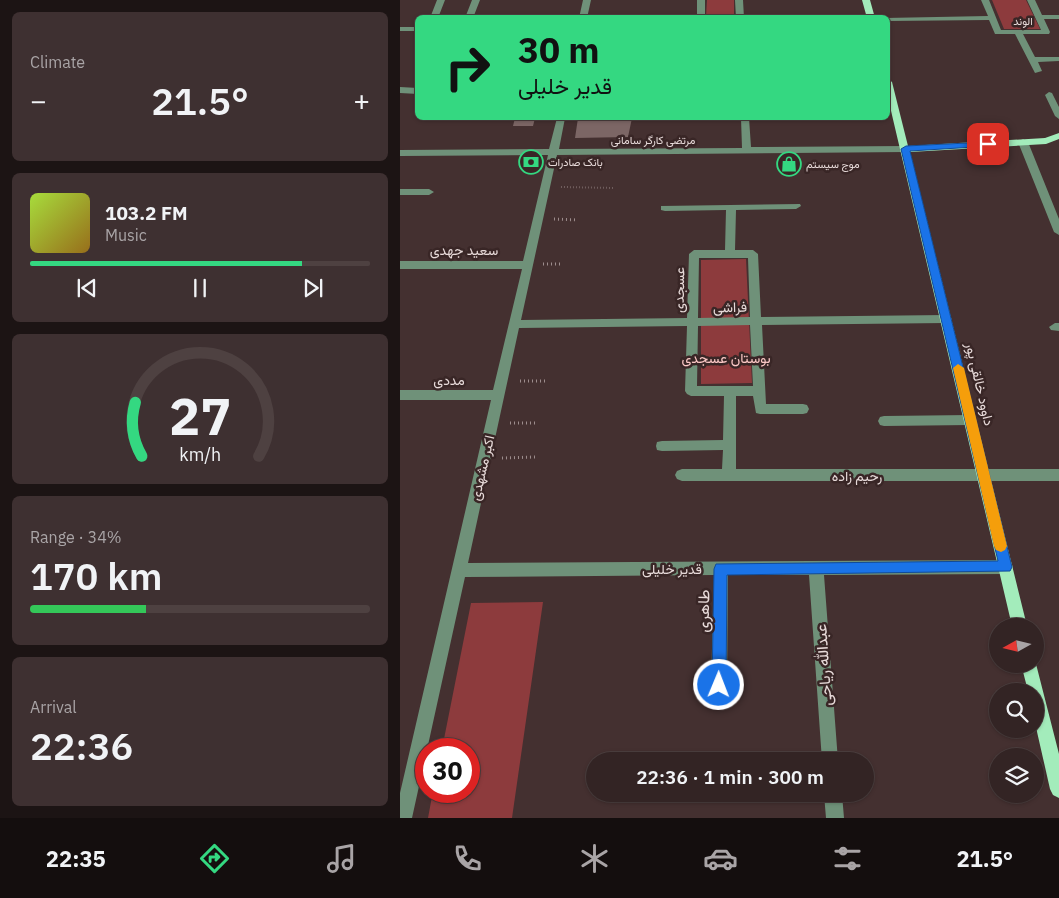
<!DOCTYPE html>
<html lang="en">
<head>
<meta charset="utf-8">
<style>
  :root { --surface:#332424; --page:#3e3031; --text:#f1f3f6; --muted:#a9a4a6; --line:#4e4141; --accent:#34d881 }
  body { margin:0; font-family:"IBM Plex Sans",Vazirmatn,sans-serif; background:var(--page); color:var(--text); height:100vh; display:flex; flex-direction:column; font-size:19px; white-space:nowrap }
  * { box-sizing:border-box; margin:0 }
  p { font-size:16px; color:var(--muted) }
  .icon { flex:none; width:28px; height:28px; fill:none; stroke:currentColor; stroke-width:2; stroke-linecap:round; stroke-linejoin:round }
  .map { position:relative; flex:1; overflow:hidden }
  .details { display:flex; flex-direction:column; gap:12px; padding:12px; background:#1c1414; width:400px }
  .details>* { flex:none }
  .top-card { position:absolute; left:15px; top:15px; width:475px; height:105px; border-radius:8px; box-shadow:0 1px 4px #0004,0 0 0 1px var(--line); background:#34d881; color:#111; overflow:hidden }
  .needle { width:32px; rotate:262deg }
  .buttons { position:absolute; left:589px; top:618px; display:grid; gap:10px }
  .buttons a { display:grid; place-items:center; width:55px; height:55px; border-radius:50%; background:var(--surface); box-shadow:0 1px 4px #0004,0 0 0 1px var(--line); font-size:25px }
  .speed { position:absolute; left:15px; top:738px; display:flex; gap:10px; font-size:25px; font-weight:700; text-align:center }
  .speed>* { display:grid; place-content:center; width:65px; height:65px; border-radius:50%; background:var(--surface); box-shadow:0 1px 4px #0004,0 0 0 1px var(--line); line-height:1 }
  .speed .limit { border:8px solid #d22; background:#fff; color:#111 }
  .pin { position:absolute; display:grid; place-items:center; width:42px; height:42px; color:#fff; margin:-21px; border-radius:10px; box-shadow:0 2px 8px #0006 }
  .me { position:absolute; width:55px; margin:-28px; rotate:1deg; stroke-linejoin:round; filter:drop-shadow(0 0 4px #0008) }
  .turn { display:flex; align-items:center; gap:18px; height:105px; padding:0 20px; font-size:22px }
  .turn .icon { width:65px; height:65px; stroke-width:2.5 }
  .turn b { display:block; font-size:35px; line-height:42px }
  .big { font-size:38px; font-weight:600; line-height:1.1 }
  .details .card { flex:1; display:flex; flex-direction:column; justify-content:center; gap:8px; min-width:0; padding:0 18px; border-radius:8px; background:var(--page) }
  .details .dial { align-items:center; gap:0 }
  .dial svg { height:130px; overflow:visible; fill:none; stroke:var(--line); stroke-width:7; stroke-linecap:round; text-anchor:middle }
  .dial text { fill:var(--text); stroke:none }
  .song { display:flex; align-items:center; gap:15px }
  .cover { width:60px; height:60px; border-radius:8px; background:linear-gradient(135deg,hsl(80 70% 55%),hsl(40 70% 35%)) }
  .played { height:5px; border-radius:2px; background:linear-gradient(90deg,var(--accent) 80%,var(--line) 80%) }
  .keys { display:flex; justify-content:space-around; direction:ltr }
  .heat { display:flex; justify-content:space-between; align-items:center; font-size:28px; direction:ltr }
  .charge { height:8px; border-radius:4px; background:linear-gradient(90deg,#34c759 34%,var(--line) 0) }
  .trip { position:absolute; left:186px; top:752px; width:288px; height:50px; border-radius:25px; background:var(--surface); box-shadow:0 1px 4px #0004,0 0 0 1px var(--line); font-weight:600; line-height:50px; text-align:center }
  .tab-bar { display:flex; height:80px; justify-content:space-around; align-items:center; background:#140e0e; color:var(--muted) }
  .tab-bar .icon { width:35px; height:35px }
  .tab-bar .selected { color:var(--accent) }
  .tab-bar b { font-size:22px; color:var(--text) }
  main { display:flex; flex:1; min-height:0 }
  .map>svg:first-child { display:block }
  .green { fill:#8d3b3d }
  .building { fill:#7c6665 }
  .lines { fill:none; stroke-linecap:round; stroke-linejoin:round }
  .path-far1 { stroke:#9d8d8d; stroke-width:2; stroke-dasharray:0.5 2.5; stroke-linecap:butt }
  .path { stroke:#9d8d8d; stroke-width:3; stroke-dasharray:1 3; stroke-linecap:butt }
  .minor { fill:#6f9179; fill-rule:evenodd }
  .major { fill:#a3ecbb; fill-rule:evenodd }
  .route { fill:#1a73e8; stroke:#114b97 }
  .slow { fill:#f59e0b }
  .labels { text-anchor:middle; stroke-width:5; stroke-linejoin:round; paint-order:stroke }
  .far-street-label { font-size:11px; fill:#e7dad9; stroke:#392626 }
  .far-poi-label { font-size:11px; fill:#e7dad9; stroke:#392626; text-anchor:start }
  .street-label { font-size:14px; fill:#e7dad9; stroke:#392626 }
  .park-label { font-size:14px; fill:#fcc8c6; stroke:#392626 }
  .near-street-label { font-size:16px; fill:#e7dad9; stroke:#392626 }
</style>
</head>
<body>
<main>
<section class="details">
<div class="card"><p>Climate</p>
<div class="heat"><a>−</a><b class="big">21.5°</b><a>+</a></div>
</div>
<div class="card">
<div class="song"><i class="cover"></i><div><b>103.2 FM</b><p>Music</p></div></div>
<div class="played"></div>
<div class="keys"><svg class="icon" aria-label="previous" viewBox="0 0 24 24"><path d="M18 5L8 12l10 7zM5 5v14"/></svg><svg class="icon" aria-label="pause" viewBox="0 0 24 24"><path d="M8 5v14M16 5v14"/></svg><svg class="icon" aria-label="next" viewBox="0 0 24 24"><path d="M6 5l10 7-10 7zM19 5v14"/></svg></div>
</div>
<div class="card dial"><svg viewBox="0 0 100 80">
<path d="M14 69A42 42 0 1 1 86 69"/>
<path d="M14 69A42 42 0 0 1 10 36" stroke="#34d881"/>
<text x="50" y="56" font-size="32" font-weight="700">27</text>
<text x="50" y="72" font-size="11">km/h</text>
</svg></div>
<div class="card"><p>Range · 34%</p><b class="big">170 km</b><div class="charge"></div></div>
<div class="card"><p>Arrival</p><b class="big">22:36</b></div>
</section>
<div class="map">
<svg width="659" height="818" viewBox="0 0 659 818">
  <rect width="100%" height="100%" fill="#443030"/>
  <path class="green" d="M307 0H334V17H306Z
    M592 0H626L640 29H604Z
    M346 259 352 383 301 384V260Z
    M143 602 112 818H28L33 791H69V749H42L71 603Z"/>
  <path class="building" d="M115 118H135L133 126H113Z
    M178 118H232L228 137 175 138Z"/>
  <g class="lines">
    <path class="path-far1" d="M161 187 214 188"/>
    <path class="path" d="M154 219 178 220
      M143 264H163
      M120 381H146
      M110 423H138
      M102 458 135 457"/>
    <path class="minor" d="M37 0H45L38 18H30Z
      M72 0H80L73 18H65Z
      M183 0H191L187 18H179Z
      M297 0H305V18H297Z
      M335 0H343L344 18H336Z
      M581 0H589L601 30H641L627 0H635L642 15H659V19H644L650 32 649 34H623L635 57H659V61L638 62 642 71 635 73 615 34H595L589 20 488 21V18H485L588 16Z
      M0 27H18V31H0Z
      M15 54H18V61L14 59Z
      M0 87 18 88V94L0 93Z
      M649 92 652 93 659 107V119L655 116 645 95Z
      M157 118H165L159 149 342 148 341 118H349L351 147 506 146 511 149 506 152 157 155 121 320 287 318 289 254 294 250H325L326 210 265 211 261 210V206L400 204 401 206 396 209 336 210 335 250H353L358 254 361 317 546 315 552 319 546 323 362 325 366 404H403L407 405 409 409 407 413 403 414H360L356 413 353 396H336V469H659V481H282L277 479 275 475 277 471 282 469H322L323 450 262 451 257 450 256 446 257 442 262 441 323 440 324 396H291L287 394 285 391 287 326 119 328 68 563 606 560 611 562 613 567 611 572 606 574 424 575 438 761H422L409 575H328L327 685 325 691 319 693 313 691 311 685 314 575 65 577 12 818H0V793L91 400H0V390H93L122 269H0V261H123L148 155 0 156V150L149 149ZM299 258H348L350 317 298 318ZM350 325 353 386H297L298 326Z
      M623 139 628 142 659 219V235L654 232 618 142Z
      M0 189H29L34 192 29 195H0Z
      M655 323H659V331L651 330 649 327Z
      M570 415 574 416 576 420 574 424 570 425 484 426 480 425 478 421 480 417 484 416Z
      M424 794H442L444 818H426Z"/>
    <path class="major" d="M462 0H470L475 18H467Z
      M488 79 492 82 508 146 645 138 659 133V139L646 144 510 152 627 626H612L488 98Z
      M635 660 659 754V798L653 795 650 789 635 723V691H628L621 664H635Z"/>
  </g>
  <path class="route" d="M588 142 593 144 591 146 510 151 612 567 610 571 327 575 326 685 324 690 319 692 314 690 312 685 314 569 316 564 598 561 501 149 506 146Z"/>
  <path class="slow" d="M558 364 564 368 607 546 605 550 601 552 596 550 594 546 553 368Z"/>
  <defs>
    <g id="bank-ring" transform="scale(1.25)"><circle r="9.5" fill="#392626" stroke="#34d881" stroke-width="1.5"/><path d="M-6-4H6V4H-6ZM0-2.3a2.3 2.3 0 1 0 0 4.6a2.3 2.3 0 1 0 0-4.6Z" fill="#34d881"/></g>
    <g id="shop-ring" transform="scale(1.25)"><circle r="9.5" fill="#392626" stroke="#34d881" stroke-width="1.5"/><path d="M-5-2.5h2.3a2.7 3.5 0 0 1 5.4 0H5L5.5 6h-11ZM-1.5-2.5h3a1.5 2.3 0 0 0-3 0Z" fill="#34d881"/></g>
  </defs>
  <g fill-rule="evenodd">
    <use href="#bank-ring" x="131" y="162"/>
    <use href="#shop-ring" x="389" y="164"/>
  </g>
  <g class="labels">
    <g class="far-street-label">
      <text x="623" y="25">الوند</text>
      <text x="253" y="144">مرتضی کارگر سامانی</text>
    </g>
    <g class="far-poi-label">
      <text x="148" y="166">بانک صادرات</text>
      <text x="406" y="168">موج سیستم</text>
    </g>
    <g class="street-label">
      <text x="64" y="255">سعید جهدی</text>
      <text transform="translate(279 290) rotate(-89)" y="5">عسجدی</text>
      <text transform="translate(330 307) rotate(-1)" y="5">فراشی</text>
      <text x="49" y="385">مددی</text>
      <text transform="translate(580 384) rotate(77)" y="5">داوود خالقی پور</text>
      <text transform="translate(82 468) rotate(-77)" y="5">اکبر مشهدی</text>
      <text x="457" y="481">رحیم زاده</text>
      <text x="272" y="574">قدیر خلیلی</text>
    </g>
    <g class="park-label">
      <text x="326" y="363">بوستان عسجدی</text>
    </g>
    <g class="near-street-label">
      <text transform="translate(303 611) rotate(-89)" y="6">طاهری</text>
      <text transform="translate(423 665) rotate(-94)" y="6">عبدالله ریاحی</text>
    </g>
  </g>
</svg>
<div class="buttons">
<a><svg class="needle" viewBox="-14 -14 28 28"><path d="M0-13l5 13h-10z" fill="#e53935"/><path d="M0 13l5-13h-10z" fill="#a9a4a6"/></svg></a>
<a><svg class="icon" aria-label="search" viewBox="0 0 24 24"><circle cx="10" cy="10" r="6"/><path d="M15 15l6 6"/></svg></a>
<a><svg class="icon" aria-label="layers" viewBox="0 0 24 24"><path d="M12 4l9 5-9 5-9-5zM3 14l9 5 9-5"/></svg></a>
</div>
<div class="speed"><div class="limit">30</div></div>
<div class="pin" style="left:588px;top:144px;background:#d93025"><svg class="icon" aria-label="arrive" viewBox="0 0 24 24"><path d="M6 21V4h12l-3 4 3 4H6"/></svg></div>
<svg class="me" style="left:319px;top:685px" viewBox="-20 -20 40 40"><circle r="17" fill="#1a73e8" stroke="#fff" stroke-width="3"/><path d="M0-11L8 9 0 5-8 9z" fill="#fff"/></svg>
<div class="trip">22:36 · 1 min · 300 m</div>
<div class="top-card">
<div class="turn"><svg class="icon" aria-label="right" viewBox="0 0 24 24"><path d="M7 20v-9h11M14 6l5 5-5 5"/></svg><div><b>30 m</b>قدیر خلیلی</div></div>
</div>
</div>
</main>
<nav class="tab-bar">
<b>22:35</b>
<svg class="icon selected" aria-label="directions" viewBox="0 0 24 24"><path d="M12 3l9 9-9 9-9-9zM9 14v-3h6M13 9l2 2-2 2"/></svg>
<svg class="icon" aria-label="music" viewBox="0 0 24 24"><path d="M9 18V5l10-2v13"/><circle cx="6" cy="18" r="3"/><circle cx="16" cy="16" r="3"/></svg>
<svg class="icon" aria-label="phone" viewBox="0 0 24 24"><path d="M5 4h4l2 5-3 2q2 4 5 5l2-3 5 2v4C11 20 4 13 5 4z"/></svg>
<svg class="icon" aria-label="climate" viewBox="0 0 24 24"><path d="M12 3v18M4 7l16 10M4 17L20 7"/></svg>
<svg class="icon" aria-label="car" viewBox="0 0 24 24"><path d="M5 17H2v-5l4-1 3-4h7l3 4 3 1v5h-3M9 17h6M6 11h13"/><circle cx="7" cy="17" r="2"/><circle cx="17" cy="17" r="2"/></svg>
<svg class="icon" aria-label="filters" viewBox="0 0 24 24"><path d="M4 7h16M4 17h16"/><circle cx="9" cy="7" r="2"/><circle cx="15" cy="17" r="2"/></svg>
<b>21.5°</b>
</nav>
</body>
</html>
